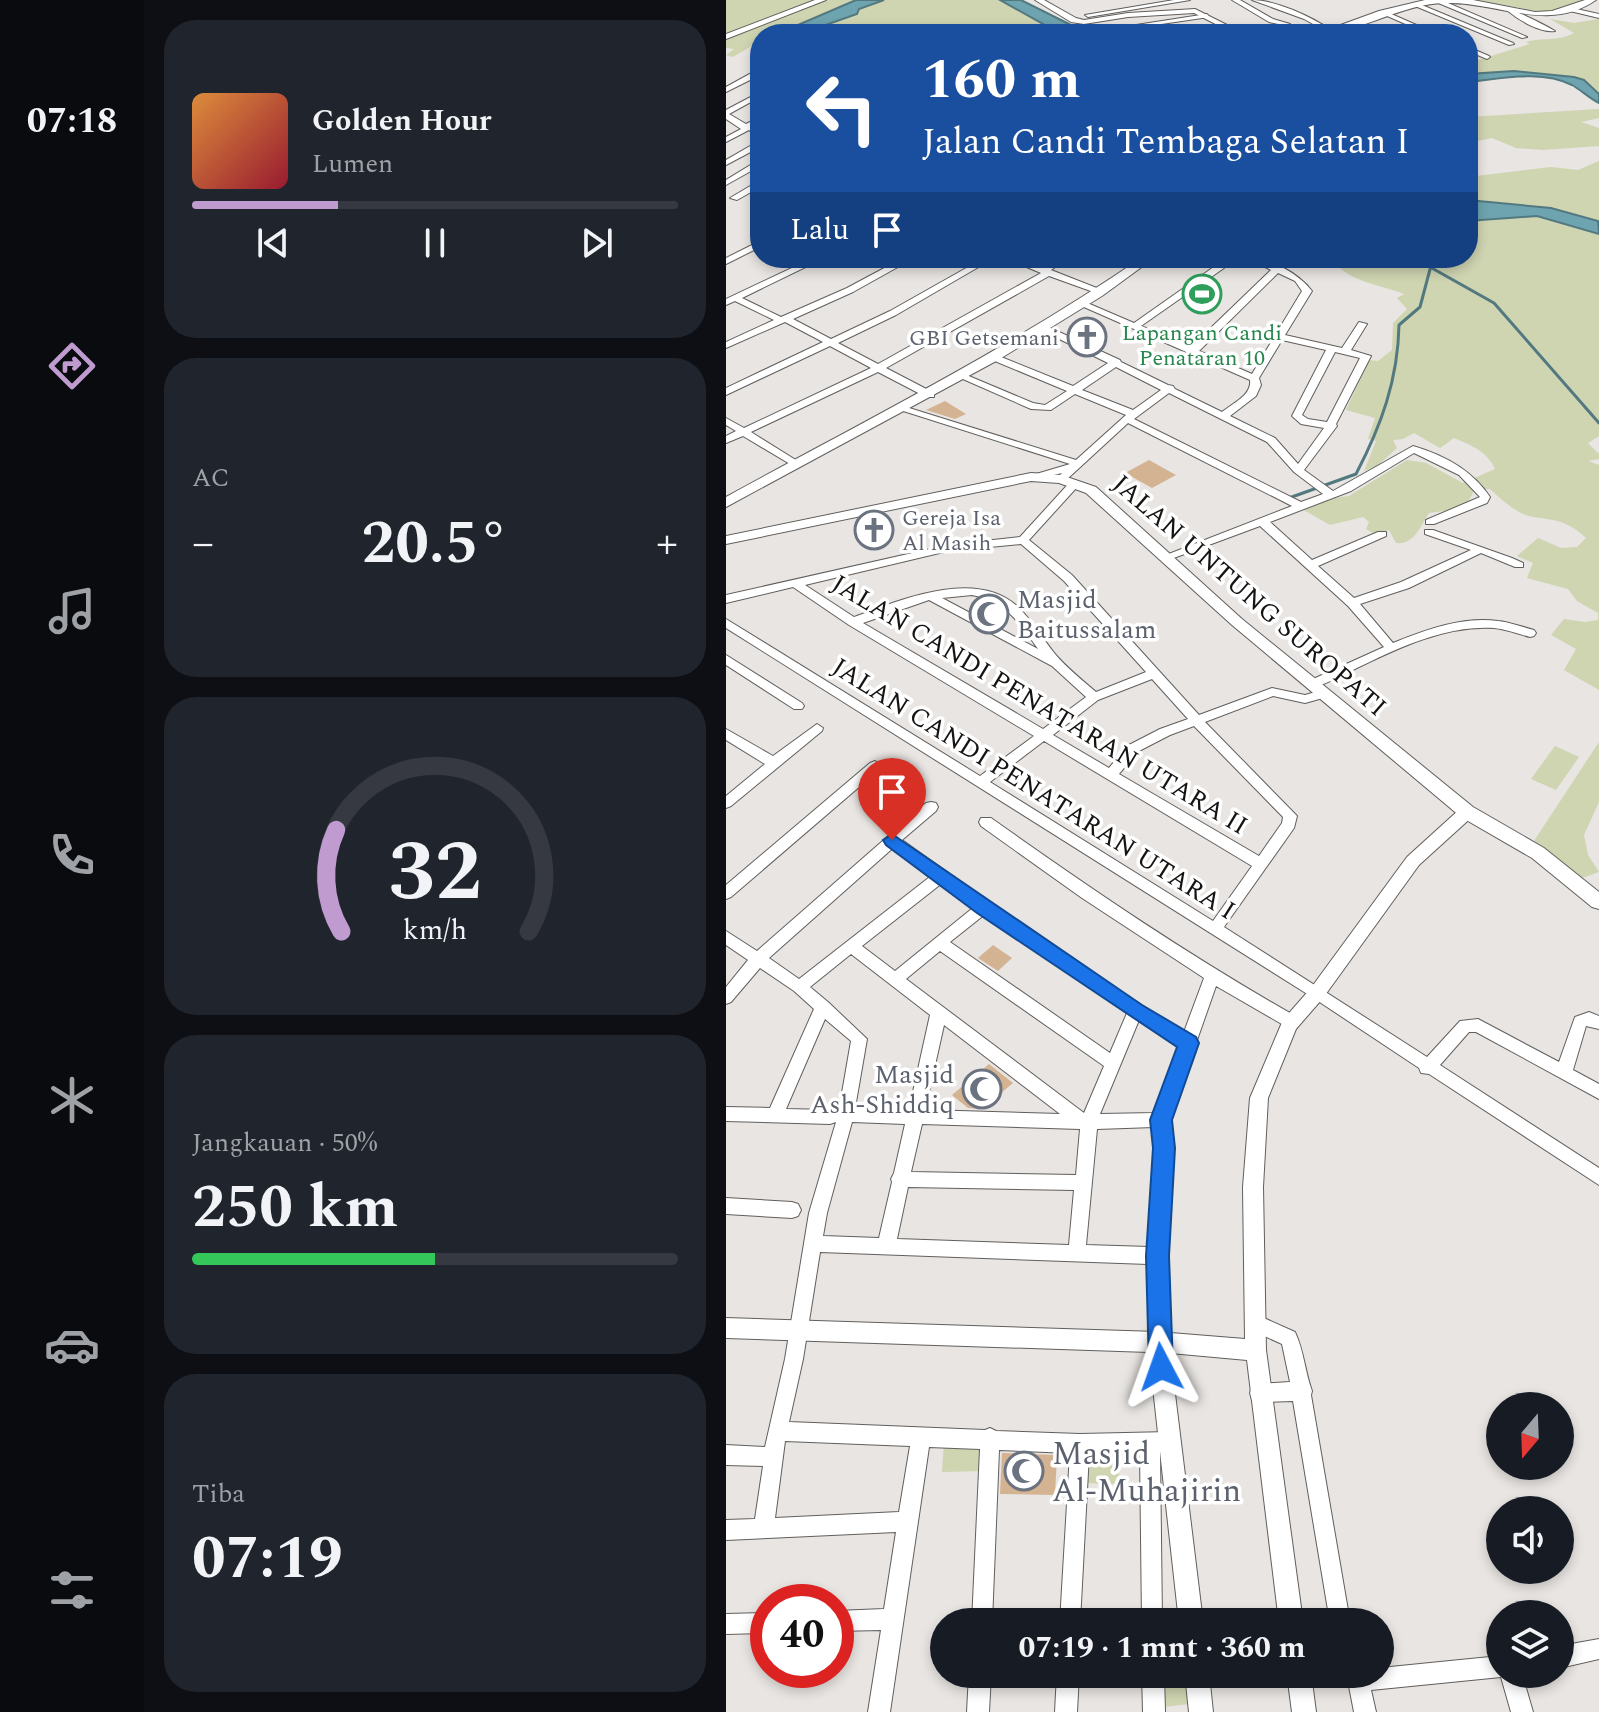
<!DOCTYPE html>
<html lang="id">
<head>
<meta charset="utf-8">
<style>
  :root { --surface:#171b24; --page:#20242c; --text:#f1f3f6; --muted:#9ea1a6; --line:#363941; --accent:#bf9bcf }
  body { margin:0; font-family:Spectral,serif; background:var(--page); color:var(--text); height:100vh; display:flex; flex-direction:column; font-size:30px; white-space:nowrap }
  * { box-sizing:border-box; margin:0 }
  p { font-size:26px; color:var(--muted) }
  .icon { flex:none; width:44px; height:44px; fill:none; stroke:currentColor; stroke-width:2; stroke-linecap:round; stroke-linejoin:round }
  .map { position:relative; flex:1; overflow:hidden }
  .sheet { display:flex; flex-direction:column; gap:20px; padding:20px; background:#0d0f14; width:582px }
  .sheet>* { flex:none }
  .hud { position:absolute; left:24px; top:24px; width:728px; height:244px; border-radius:32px; box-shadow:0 4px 12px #0003; background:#1a4fa0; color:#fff; overflow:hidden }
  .needle { width:52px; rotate:199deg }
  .fabs { position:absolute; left:760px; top:1392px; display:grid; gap:16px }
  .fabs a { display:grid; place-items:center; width:88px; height:88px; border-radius:50%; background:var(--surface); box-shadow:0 4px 12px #0003; font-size:40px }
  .speed { position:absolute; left:24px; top:1584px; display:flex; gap:16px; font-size:40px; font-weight:700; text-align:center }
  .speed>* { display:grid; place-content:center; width:104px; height:104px; border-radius:50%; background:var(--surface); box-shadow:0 4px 12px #0003; line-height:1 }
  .speed .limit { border:12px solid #d22; background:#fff; color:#111 }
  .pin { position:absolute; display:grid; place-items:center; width:68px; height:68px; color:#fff; margin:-82px -34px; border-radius:50% 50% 50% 0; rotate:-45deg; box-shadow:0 0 8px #0007 }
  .pin .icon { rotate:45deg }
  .me { position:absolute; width:88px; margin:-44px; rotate:356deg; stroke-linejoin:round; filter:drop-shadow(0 0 6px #0008) }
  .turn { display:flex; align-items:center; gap:28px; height:168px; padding:0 40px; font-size:36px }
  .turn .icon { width:104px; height:104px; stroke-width:2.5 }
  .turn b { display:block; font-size:56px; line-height:68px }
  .then { display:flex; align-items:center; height:76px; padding:0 40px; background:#0003; gap:16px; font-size:30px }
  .big { font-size:60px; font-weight:700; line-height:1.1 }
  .sheet .tile { flex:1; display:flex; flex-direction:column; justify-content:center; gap:12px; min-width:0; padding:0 28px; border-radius:32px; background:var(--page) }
  .sheet .dial { align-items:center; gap:0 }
  .dial svg { height:208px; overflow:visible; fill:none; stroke:var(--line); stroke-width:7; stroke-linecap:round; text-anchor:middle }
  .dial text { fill:var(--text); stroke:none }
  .song { display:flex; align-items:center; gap:24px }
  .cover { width:96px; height:96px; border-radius:12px; background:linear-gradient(135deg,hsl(30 70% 55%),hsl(350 70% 35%)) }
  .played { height:8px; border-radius:4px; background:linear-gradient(90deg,var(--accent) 30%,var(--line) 30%) }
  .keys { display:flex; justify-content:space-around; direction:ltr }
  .heat { display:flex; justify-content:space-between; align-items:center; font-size:44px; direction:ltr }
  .charge { height:12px; border-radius:6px; background:linear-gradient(90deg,#34c759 50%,var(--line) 0) }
  .trip { position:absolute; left:204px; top:1608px; width:464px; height:80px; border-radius:40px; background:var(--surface); box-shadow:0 4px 12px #0003; font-weight:700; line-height:80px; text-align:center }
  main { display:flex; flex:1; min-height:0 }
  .menu { display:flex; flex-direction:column; width:144px; justify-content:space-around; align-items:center; background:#090b0e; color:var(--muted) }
  .menu .icon { width:56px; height:56px }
  .menu .active { color:var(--accent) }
  .menu b { font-size:36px; color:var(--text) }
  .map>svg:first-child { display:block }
  .green { fill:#cfd4b1 }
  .water { fill:#6ea4af; stroke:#537980; stroke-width:2 }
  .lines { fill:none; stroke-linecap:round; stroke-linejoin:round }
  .stream { stroke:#537980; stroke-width:3 }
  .building { fill:#d4b392 }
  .minor-casing { stroke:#615f5d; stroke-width:2 }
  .tertiary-casing { stroke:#615f5d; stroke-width:2 }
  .secondary-casing { stroke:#615f5d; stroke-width:2 }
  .minor { fill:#fff; fill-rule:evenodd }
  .tertiary { fill:#fff; fill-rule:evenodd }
  .secondary { fill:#fff; fill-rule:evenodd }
  .route { fill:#1a73e8; stroke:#114b97; stroke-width:2 }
  .labels { text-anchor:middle; stroke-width:7; stroke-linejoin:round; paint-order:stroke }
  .far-leisure-label { font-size:22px; fill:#27864d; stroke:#fff }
  .far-worship-label { font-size:22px; fill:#5b616d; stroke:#fff; text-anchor:end }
  .street-label { font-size:26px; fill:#151413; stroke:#fff }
  .worship-label { font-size:26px; fill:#5b616d; stroke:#fff; text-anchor:start }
  .near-worship-label { font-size:32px; fill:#5b616d; stroke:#fff; text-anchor:start }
</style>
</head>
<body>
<main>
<nav class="menu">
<b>07:18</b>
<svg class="icon active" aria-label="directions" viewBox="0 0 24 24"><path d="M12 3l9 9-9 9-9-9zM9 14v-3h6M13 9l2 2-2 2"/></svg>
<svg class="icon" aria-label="music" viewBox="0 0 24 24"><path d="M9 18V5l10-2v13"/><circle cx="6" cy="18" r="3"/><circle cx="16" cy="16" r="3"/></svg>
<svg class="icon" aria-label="phone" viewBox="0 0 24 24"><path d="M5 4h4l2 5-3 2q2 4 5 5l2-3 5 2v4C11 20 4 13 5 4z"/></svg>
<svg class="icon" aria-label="climate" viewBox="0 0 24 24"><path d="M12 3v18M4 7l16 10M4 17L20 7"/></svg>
<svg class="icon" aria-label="car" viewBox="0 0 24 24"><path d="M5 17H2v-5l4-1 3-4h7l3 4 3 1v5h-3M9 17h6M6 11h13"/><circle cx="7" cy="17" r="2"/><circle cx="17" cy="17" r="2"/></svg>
<svg class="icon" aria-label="filters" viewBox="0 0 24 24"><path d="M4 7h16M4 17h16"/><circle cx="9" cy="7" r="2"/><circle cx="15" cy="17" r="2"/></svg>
</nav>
<section class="sheet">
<div class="tile">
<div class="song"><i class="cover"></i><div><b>Golden Hour</b><p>Lumen</p></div></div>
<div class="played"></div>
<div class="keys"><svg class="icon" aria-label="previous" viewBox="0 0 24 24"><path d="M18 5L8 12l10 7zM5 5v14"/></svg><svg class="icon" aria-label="pause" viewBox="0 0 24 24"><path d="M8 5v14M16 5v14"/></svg><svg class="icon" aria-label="next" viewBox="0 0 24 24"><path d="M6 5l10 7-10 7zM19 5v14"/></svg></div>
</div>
<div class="tile"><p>AC</p>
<div class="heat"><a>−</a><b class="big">20.5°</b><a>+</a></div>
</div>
<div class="tile dial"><svg viewBox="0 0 100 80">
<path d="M14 69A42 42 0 1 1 86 69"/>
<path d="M14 69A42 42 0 0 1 12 30" stroke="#bf9bcf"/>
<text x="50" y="56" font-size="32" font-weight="700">32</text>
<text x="50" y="72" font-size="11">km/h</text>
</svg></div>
<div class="tile"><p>Jangkauan · 50%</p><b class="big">250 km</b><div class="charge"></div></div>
<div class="tile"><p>Tiba</p><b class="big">07:19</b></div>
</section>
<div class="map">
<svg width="873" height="1712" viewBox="0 0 873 1712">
  <rect width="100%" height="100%" fill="#e8e5e2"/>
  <path class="green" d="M0 0H130L51 34H34V41L7 57 0 55 8 49 0 48Z
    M158 0H274L335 34H74L131 14 133 9Z
    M751 0H857L825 14Z
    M824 19 848 23 873 19V94L858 80 788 71 742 74V63L804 44 800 42C817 37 832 42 848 33Z
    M873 109V118L855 122 873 128V146L817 150 790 148 766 138 742 143V117Z
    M873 161V221L827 208 742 199V177L825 167 852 170Z
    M785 216 820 217 873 234V436L862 443 873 454V459L862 461 873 465V690L838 670 850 649 825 635 838 619 859 622 872 620V613L851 601 842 589 801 578 807 563 791 556 812 538 835 548 851 547 860 538C842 521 830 520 807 517 790 514 775 499 764 489H748C742 512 722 510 703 513 694 527 688 545 670 543L663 530 649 534 640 529 643 522 637 517 604 525 576 509 593 500 623 496 681 460 700 463 737 483 769 469C762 452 745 445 728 438L714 448 688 433 677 439 667 440 671 448 651 466 638 471 650 441 642 439 649 418 620 410 643 360 652 361 666 350 667 323 681 309 671 298 678 294C655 285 618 281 606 258H742V221Z
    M873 742V802L858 835 862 855 873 872 853 879 808 841Z
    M829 746 853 757 830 790 805 779Z
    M260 1441 259 1471 216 1472 218 1442Z
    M356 1449 393 1450V1484L354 1483Z
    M434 1674H461L464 1704 437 1707Z"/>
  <path class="water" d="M130 0H158L133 9 131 14 74 34H51Z
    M274 0H295L363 34H335Z
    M788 71 848 77 858 80 873 94V103C863 98 855 90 846 85 815 69 774 79 742 82V74Z
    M742 200 825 208 872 221 873 234 811 216 742 221Z"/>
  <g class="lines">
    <path class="stream" d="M704 267 768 303 873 423
      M563 498 630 474C655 426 672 380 673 325L694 307 707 258"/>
  </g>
  <path class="building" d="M219 401 240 414 229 419 200 410Z
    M423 460 450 475 426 488 399 473Z
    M154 519 161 538 142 542 135 523Z
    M260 602 266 605 280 615 270 623 248 612Z
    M267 945 286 958 272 971 252 958Z
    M263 1064 287 1083 256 1109 242 1108 226 1095Z
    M276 1453 331 1455 329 1495 274 1494Z"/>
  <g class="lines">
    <g class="minor-casing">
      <path id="minor" d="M448 0H464L362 17 359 15Z
        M506 0H514L547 19 564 24 561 26 543 22Z
        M526 0C549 0 587 17 606 31L601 32 578 19Z
        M709 0H715L801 37 796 38 710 2Z
        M691 3 787 43 788 44 783 45 689 6Z
        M846 8 873 14V18L844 11Z
        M782 9C791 11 819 25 829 31 815 33 794 21 782 11Z
        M659 13H663L711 34H702L659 15Z
        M481 14 483 17 381 32 378 30Z
        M742 47 763 56 764 57 761 59 742 51Z
        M31 70H34V75L0 92V87Z
        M34 92V97L3 114 20 124 34 117V122L28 126 34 133V139L23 130 0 142V137L15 129 0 119V110Z
        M31 142H34V147L0 165V160Z
        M31 161H34V166L0 185V180Z
        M31 182H34V187L11 200 4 198Z
        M34 241V247L0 264V258Z
        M87 258H98L16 298 55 317 121 288 177 258H188L127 292 67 319 105 339 164 311 258 258H268L170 315 112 343 152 364 315 273 279 258H291L317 267 332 258H342L325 270 381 292 373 294 323 276 160 368 208 393V397H200L152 372 25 432 73 462V466L69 467 17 436 0 443V436L10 431 0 425V418L18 428 145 368 104 346 0 395V388L97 342 59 322 0 348V342L48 320 9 301 0 305V299Z
        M522 258C545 258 572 273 586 291L559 335 616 348 633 322 641 324 625 350 645 356 610 424 611 426 578 470 607 491 687 446C718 455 746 470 764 497L761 503 708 524H700V520L754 497 733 475 688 453 625 491 544 522 586 560 652 532H660V536L592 566 628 598 675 582 745 550 699 534V530H707L786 558 797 563V567H789L755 553 683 588 634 604 667 643C699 630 737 616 772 621 784 622 796 627 808 630L810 633 808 636 804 637C792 634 780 629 768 628 707 624 647 662 593 686H585L583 683 585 680 658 647 622 606 534 526 445 559H437L435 557 566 506 402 423 339 481 335 482 330 479 336 473 305 480 300 477 344 464 171 409 180 407 350 460 400 415 349 394 325 410 305 409 230 376 238 374 307 403 319 405 341 391 264 359V355H270L347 386 382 363 315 330V326L318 325 394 360 395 362 442 385 447 386 449 389 496 412C507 403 526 395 524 380L351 304 359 302 408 323 492 264H498V268L415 326 465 347 545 270ZM552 273 569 281 576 291 526 374 473 351ZM556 340 600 350 566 416 575 424 598 428 572 464 549 438 504 416 530 396 535 385 533 378ZM609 352 634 358 601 422 582 419 576 415ZM390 367 435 390 407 410 356 390ZM443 393 541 442 568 472 597 494 575 502 408 419Z
        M349 480 354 483 353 485 303 540 346 575 473 715 546 688 579 695 600 689 606 693 604 696 579 703 547 696 479 722 571 816 568 828 498 927 701 1057 734 1021 752 1019 833 1062 849 1017 863 1012 873 1016V1029L860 1026 847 1070 873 1084V1099L750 1032H743L714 1065 873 1168V1185L703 1074 695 1073 693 1068 586 997 0 628V619L254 776 308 736 123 625 67 587 0 603V595L222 545 294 537 345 481ZM295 544 338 581 420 672 370 692C356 680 341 668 329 654 316 638 306 620 291 606 249 568 174 600 128 617L79 585 222 551ZM246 595C279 601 294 623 312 649L216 598ZM203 600 326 666 360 697 317 729 137 623ZM426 679 462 719 434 729 401 746 383 768 327 735 372 700ZM468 726 557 817 556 823 533 856 393 774 411 752 444 735ZM318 741 526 866 487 921 264 782Z
        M0 655 76 703 78 706 76 709H68L0 665Z
        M91 724 97 728 96 731 5 806 0 808V796L39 764 0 740V729L47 756Z
        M149 761 156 766 154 769 5 897 0 899V885L144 763Z
        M205 802 210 803 212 807 210 811 176 840 354 966 458 1032 478 978 356 898 255 826 253 822 255 818H265C365 889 465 957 571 1017L574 1022 571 1027 566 1028 561 1027 490 986 443 1120 446 1148 440 1256 441 1342 438 1348 432 1351 426 1348 423 1342 422 1264 94 1252 77 1359 63 1422 259 1430 264 1428 270 1431 354 1434 444 1432 451 1435 454 1442 451 1449 434 1452 436 1622H416L414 1452 363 1453 354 1622H334L344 1453 273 1450 266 1622H246L254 1449 203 1447 164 1712H142L155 1630 110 1631V1611L158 1609 170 1532 0 1540V1520L29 1519 37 1466 0 1465V1445L39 1447 59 1359 83 1213 110 1122 104 1124 0 1121V1107L44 1108 88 1009 68 991 34 968 5 1002 0 1004V987L22 960 0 945V931L31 951 200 803ZM167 848 205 876 73 979 43 958ZM215 884 248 907 169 971 136 946ZM258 915 401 1013 384 1053 224 942ZM214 951 378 1066 358 1113 180 979ZM125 954 204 1015 183 1110 129 1108 141 1039 102 1002 84 987ZM99 1019 125 1041 112 1116 110 1112 104 1110 60 1109ZM413 1020 454 1045 429 1113 374 1114ZM218 1025 334 1114 199 1110ZM126 1122 179 1124 168 1173 165 1179 166 1182 153 1238 97 1236 101 1213ZM196 1124 354 1129 350 1175 185 1172ZM428 1127 430 1148 423 1247 360 1245 371 1129ZM182 1187 348 1190 343 1245 171 1239ZM59 1441 184 1446 173 1512 49 1518Z
        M0 1198 66 1202 72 1204 75 1210 72 1216 66 1218 0 1214Z
        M529 1314 569 1332C578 1351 579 1372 586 1391L585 1395 624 1622H604L567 1401 533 1402 526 1400 524 1393 526 1386 533 1384 564 1382 556 1344 523 1329 520 1323 523 1317Z
        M42 1613V1633L0 1634V1614Z
        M873 1639V1659L834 1668V1646Z
        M774 1656V1674H796L807 1712H785L775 1677 645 1690 650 1712H628L622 1681 625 1674H654V1668Z
        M243 1674H265L263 1712H241Z
        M331 1674H353L351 1712H329Z
        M416 1674H438L439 1712H417Z"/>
    </g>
    <g class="tertiary-casing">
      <path id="tertiary" d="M89 0H100L0 39V34Z
        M309 0H318L350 18 358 20 402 13 469 9 519 34H509L468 13 402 17 358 24 345 22Z
        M741 806 747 808 749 812 747 816 693 865 597 998 570 1029 542 1098 537 1187 540 1350 577 1622H553L521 1360 444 1353 477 1622H453L423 1352 0 1338V1318L432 1332 519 1339 517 1187 524 1098 557 1020 585 988 681 857 735 808Z
        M459 1674H483L487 1712H463Z
        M561 1674H585L590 1712H566Z"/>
    </g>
    <g class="secondary-casing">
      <path id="secondary" d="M699 0H747L809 12 826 11 859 0H870C822 33 772 2 721 3 675 3 634 34 590 34L653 11Z
        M415 258H428L376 296 272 360 0 507V497C140 420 283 349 415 258Z
        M305 473 335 475 370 487 516 619 747 807 818 848 873 892V909L866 907 806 858 735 817 506 625 360 493 333 483 305 481 0 544V536Z"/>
    </g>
    <use href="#minor" class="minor"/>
    <use href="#tertiary" class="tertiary"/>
    <use href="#secondary" class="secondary"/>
  </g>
  <path class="route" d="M166 834 416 1005 470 1037 473 1043 446 1120 449 1148 443 1256 447 1367 444 1375 435 1379 427 1375 423 1367 420 1256 427 1148 424 1120 451 1047 251 913 160 845 157 840Z"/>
  <defs>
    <g id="stadium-ring" transform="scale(2)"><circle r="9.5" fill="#fff" stroke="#2e9e5b" stroke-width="1.5"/><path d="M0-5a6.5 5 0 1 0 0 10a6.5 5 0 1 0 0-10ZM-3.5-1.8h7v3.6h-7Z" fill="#2e9e5b"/></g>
    <g id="church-ring" transform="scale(2)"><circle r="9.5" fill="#fff" stroke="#6b7280" stroke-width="1.5"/><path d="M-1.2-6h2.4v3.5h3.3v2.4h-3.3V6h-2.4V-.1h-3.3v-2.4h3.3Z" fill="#6b7280"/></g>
    <g id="mosque-ring" transform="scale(2)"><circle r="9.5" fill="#fff" stroke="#6b7280" stroke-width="1.5"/><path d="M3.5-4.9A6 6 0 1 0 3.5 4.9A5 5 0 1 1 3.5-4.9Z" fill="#6b7280"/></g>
  </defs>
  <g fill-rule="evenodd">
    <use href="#stadium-ring" x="476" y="294"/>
    <use href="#church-ring" x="361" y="337"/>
    <use href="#church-ring" x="148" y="530"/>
    <use href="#mosque-ring" x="263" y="614"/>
    <use href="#mosque-ring" x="256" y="1089"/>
    <use href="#mosque-ring" x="298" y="1471"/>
  </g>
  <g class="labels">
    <g class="far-leisure-label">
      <text x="476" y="340">Lapangan Candi<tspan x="476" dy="25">Penataran 10</tspan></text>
    </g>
    <g class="far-worship-label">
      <text x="333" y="345">GBI Getsemani</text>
      <text x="176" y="525" text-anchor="start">Gereja Isa<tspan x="176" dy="25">Al Masih</tspan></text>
    </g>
    <g class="street-label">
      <text transform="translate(524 595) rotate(41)" y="9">JALAN UNTUNG SUROPATI</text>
      <text transform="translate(314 704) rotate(31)" y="9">JALAN CANDI PENATARAN UTARA II</text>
      <text transform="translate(308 788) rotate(32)" y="9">JALAN CANDI PENATARAN UTARA I</text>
    </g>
    <g class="worship-label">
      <text x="291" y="608">Masjid<tspan x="291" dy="30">Baitussalam</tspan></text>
      <text x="228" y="1083" text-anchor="end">Masjid<tspan x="228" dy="30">Ash-Shiddiq</tspan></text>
    </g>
    <g class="near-worship-label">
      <text x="326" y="1464">Masjid<tspan x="326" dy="37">Al-Muhajirin</tspan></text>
    </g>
  </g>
</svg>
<div class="fabs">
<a><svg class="needle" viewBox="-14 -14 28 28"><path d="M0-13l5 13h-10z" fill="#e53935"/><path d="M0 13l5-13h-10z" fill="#9ea1a6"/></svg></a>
<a><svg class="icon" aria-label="sound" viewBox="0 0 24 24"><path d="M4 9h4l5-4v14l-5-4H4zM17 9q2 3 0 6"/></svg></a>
<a><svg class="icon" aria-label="layers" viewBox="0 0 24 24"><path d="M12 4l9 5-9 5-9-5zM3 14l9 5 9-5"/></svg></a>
</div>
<div class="speed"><div class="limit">40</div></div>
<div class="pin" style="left:166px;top:840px;background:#d93025"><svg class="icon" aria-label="arrive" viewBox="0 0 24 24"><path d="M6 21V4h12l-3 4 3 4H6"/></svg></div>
<svg class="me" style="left:435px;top:1367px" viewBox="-20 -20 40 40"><path d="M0-17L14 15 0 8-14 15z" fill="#1a73e8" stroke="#fff" stroke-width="4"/></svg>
<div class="trip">07:19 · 1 mnt · 360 m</div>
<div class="hud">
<div class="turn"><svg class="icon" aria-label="left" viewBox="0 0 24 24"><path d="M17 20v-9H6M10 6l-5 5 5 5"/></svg><div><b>160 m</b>Jalan Candi Tembaga Selatan I</div></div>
<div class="then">Lalu<svg class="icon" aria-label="arrive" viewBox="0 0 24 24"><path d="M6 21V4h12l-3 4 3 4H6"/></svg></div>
</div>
</div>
</main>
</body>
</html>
